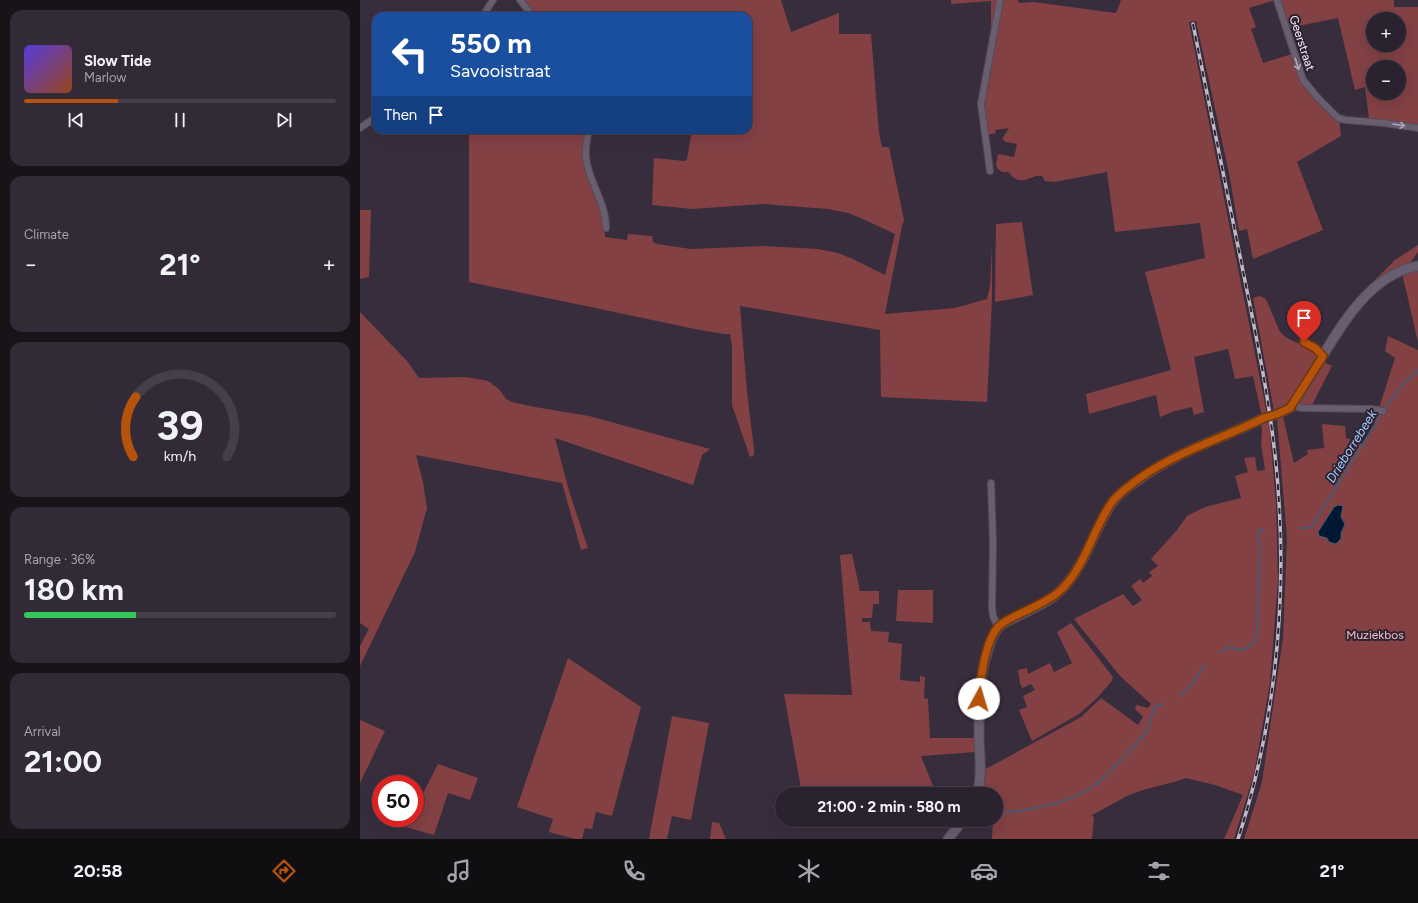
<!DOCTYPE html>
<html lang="en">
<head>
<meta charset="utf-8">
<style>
  :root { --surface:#2a222e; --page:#322a36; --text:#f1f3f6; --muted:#a5a4aa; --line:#463f4a; --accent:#b45309 }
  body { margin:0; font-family:Figtree,sans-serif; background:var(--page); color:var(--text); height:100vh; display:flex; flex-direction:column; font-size:15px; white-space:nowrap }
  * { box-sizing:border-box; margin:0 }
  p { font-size:13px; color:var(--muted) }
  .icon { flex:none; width:22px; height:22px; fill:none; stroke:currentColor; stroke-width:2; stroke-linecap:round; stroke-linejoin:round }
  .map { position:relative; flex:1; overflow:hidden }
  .details { display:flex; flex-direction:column; gap:10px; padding:10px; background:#171319; width:360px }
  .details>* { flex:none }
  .hud { position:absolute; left:12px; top:12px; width:380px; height:122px; border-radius:12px; box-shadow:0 4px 16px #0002,0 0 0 1px var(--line); background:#1a4fa0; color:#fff; overflow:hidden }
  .tools { position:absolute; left:1006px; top:12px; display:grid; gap:8px }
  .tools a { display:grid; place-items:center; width:40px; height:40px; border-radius:50%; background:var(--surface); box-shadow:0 4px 16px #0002,0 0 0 1px var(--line); font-size:20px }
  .speed { position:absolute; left:12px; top:775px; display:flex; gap:8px; font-size:20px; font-weight:700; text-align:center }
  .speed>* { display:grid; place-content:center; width:52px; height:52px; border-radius:50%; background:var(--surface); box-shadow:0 4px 16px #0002,0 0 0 1px var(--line); line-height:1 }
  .speed .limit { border:6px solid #d22; background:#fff; color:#111 }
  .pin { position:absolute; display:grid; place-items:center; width:34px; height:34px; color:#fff; margin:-41px -17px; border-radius:50% 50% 50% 0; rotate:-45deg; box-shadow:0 0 4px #0007 }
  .pin .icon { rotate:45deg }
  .me { position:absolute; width:44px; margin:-22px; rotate:6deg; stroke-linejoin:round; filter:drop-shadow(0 0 3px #0008) }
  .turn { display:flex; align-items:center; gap:14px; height:84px; padding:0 12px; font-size:18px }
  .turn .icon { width:52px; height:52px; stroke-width:2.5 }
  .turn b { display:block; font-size:28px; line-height:34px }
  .then { display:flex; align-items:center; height:38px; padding:0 12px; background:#0003; gap:8px; font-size:15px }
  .big { font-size:30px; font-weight:700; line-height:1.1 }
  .details .tile { flex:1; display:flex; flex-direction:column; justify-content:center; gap:6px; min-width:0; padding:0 14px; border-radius:12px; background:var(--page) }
  .details .dial { align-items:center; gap:0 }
  .dial svg { height:104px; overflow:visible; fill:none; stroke:var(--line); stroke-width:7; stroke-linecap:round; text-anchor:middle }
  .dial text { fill:var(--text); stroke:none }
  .song { display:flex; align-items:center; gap:12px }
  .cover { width:48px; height:48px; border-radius:6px; background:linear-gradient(135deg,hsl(250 70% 55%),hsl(20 70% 35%)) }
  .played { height:4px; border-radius:2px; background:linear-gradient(90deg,var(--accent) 30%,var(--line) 30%) }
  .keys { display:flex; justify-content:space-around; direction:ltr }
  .heat { display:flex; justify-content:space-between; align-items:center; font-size:22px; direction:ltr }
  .charge { height:6px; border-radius:3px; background:linear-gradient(90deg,#34c759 36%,var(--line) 0) }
  .trip { position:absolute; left:415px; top:787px; width:228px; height:40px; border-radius:20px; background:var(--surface); box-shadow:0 4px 16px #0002,0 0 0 1px var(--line); font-weight:700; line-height:40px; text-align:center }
  .tabs { display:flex; height:64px; justify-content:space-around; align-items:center; background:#110e12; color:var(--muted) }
  .tabs .icon { width:28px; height:28px }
  .tabs .current { color:var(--accent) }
  .tabs b { font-size:18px; color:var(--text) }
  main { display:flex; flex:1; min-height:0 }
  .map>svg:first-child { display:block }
  .green { fill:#834144; fill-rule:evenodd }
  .water { fill:#001834; stroke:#4a5970 }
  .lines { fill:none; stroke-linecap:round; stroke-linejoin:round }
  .stream { stroke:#4a5970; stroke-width:2 }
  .minor-casing { stroke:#534a58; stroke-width:8 }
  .secondary-casing { stroke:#534a58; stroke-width:11 }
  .minor { stroke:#695d70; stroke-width:6 }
  .secondary { stroke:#695d70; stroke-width:9 }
  .rail-casing { stroke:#c1b9c5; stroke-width:3.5 }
  .rail { stroke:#2e2333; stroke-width:2; stroke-dasharray:6; stroke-linecap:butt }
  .oneway { stroke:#b0a6b6 }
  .route-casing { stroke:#753606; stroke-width:10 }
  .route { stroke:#b45309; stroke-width:7 }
  .labels { text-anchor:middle; stroke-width:4; stroke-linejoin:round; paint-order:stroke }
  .street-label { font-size:12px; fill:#f7f0fb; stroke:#2e2333 }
  .park-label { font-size:12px; fill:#f3c2c2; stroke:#2e2333 }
  .water-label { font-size:13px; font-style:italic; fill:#9fcdfd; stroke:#2e2333 }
</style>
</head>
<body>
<main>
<section class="details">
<div class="tile">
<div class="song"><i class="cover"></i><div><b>Slow Tide</b><p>Marlow</p></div></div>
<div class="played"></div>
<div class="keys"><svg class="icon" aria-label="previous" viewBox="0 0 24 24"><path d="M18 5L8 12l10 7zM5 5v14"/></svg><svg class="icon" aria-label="pause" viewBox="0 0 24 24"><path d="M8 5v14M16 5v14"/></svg><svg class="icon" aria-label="next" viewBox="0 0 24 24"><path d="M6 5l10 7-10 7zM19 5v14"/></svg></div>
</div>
<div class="tile"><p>Climate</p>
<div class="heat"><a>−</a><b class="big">21°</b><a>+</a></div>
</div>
<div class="tile dial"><svg viewBox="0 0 100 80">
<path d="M14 69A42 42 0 1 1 86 69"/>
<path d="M14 69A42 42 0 0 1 16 23" stroke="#b45309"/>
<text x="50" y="56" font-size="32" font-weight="700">39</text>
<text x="50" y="72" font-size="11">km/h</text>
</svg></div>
<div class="tile"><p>Range · 36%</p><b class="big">180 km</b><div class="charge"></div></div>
<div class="tile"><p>Arrival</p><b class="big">21:00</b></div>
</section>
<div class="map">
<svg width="1058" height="839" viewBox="0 0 1058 839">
  <rect width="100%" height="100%" fill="#382d3d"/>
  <path class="green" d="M163 0H421L431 32 479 13V34H511L519 133 522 147H529L544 220 542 226 525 314 595 308 627 299 630 286 632 247V299L627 402 521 397 520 330 380 306 387 392 394 449V455L390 457 372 405V346L370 334H364L335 329 221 305 109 282V130H227L223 155 244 217 245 237 267 240 268 234 292 236 293 242 297 244 331 249 404 246 458 249 478 253 493 259 525 275 535 234 503 219 488 213 468 209 403 204 332 209 292 205 294 158 325 161 327 159 332 130H388V16H176Z
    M591 0H638L631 38V1L591 4Z
    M643 0H658L659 3 674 2 755 13 757 11 761 0H915L889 8 896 27 891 29 903 63 932 54 939 78 947 90 979 120 981 136 937 162 963 230 893 259 887 229 879 231 869 173 836 21 829 22 907 414 902 416 893 376 875 379 868 349 834 357 844 412 834 415 832 407 815 411 800 417 796 395 729 414 726 394 811 370 785 272 845 258 840 223 755 232 747 172 694 182 685 181 682 176H676L665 180H658L654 178 648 172H642L638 169 636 165 638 154 654 157 657 144 646 142 642 139 649 128 635 130 636 133 627 135 623 109 624 100 630 74Z
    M919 0H1034V7H1058V126L1009 119 1005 87 995 90 978 18 928 28ZM1013 19H1039V45H1013ZM1013 67H1039V93H1013Z
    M0 210H11L9 277 0 279Z
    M662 222 673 295 635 302 636 224Z
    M1058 245V252L1050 263 1038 267 998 300 996 299 1035 260Z
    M1058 269V342L1042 273Z
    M900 296 906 299 919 330C928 344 947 342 957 355V357L929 404 914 411 893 298Z
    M0 312 47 361 59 378 106 377 123 380 128 381 139 389 146 399 152 402 175 407 229 416 350 449 342 455 333 485 195 438 209 491 228 548 221 550 202 483 56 455 63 482 67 508 55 552 0 666V646L9 629 0 623Z
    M1028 336 1058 350V839H884L902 782 923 638 927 538 917 419 923 417 934 463 948 454 947 450 964 448 962 424 985 426 986 438 1002 444 1013 427 1035 358 1025 351ZM983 506 981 517 985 524 981 533 969 542 967 538 958 532 974 507Z
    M963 362 972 366 951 407H943L938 404Z
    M909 420 916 504 918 580 910 683 894 774 874 839H864L883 795 855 785 826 778 814 782 786 789 769 795 732 815 734 818 732 839H632L633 821 622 820H636V794H623L625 776 624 770 721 717 741 698 778 725 783 717 776 710 775 707 777 705 788 708 791 704 760 676 714 619 763 594 773 606 782 600 771 586 780 579 783 583 792 576 789 572 798 566 791 559 817 530 827 516 845 507 881 498 875 476 888 472 884 458 895 457 897 471 905 470 901 444 902 431 901 422Z
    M492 554 500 591H519V604H513L512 618H502V622H510L511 631 529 632 528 642 542 644 540 680 560 682V676L565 677 564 698 568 699 570 738H616V752L561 756 575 791 569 794H442L424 694 492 695 480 555Z
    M538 590H573V623L536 621Z
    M711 623 753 677 751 682 736 699 719 714 672 741 659 710 667 707 663 696 675 690 671 684 662 688 660 683 658 670 667 668 668 674 690 663 694 672 712 663 697 632Z
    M208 658 281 707 252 816 236 812 232 829 225 828 222 839H215L189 832 193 819 157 807Z
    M312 716 349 723 331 820 312 816 307 839H289Z
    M0 720 25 731 0 783Z
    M78 764 118 778 110 800 88 793 74 835 46 827 51 818H55V809Z
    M352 822 359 823 366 839H350Z"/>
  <path class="water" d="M978 505 983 506 981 517 985 524 981 533V539L976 544 969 542 967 538 959 536 958 532 974 507Z"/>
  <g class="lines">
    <path class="stream" d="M940 528H950L953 524 1028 404 1043 383 1058 370
      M860 652 868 647 884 650 895 642 897 631 900 549 898 533 899 530 904 529
      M820 696 833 684 844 665
      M636 813C664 812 710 803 732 787 751 773 766 754 782 737L787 731 794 709 796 706 803 704
      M594 839 608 820"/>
    <g class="minor-casing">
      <path id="minor" d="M160 0 173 16
        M917 0 943 80 958 98 978 118 986 120 1024 123 1058 128
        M123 16 133 0
        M0 128 16 117
        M229 130C227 139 225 149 226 158 229 183 246 202 246 228
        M630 171 621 104 640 0
        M944 341 955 348 963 356
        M933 405 941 408 1012 409 1023 411
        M631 483 633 541 632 608 633 616 638 627"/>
    </g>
    <g class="secondary-casing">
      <path id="secondary" d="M617 794C622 777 620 758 619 740 619 709 618 679 628 650 630 642 633 634 638 628 642 623 650 620 656 617 671 609 690 602 702 589 726 565 733 530 752 503 759 493 768 487 777 481 817 451 861 439 904 418L917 414 930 408C937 401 941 391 947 382 973 340 1004 275 1058 266
        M588 839 603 820"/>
    </g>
    <use href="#minor" class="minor"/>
    <use href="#secondary" class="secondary"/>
    <g class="rail-casing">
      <path id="rail" d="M833 24C850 110 868 195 885 281 900 354 915 428 919 503 926 615 913 732 878 839"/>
    </g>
    <use href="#rail" class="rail"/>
  </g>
  <defs><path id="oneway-shaft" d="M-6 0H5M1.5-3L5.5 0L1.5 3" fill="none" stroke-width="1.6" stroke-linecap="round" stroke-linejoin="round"/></defs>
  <g class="oneway">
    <use href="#oneway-shaft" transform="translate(937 64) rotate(73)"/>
    <use href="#oneway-shaft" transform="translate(1039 125) rotate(9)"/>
  </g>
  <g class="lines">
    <g class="route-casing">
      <path id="route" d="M619 699C620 680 625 642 638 627 646 619 660 614 670 609 681 603 694 598 703 588 726 564 733 529 752 502 759 493 768 487 777 480 816 452 861 439 904 418L917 414 930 408 963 356 955 348 944 342"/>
    </g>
    <use href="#route" class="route"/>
  </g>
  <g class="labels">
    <g class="street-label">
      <text transform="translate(942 43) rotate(72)" y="4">Geerstraat</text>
    </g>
    <g class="park-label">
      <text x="1015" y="639">Muziekbos</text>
    </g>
    <g class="water-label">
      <text transform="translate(991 446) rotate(-58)" y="5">Drieborrebeek</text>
    </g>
  </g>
</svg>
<div class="tools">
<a>+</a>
<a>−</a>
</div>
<div class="speed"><div class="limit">50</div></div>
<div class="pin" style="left:944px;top:342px;background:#d93025"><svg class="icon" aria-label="arrive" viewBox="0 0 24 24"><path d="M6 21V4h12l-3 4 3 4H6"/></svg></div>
<svg class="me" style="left:619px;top:699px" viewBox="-20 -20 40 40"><circle r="19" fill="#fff"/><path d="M0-13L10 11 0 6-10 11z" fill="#b45309"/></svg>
<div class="trip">21:00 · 2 min · 580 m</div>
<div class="hud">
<div class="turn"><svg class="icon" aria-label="left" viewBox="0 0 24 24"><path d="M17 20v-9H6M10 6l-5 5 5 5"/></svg><div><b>550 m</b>Savooistraat</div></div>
<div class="then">Then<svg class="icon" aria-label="arrive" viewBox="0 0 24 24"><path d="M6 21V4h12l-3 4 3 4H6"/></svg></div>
</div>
</div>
</main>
<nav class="tabs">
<b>20:58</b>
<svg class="icon current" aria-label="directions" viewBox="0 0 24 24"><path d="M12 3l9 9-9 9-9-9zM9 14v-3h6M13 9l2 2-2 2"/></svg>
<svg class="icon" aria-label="music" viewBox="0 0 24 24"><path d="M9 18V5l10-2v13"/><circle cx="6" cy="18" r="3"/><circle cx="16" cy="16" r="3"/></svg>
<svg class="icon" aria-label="phone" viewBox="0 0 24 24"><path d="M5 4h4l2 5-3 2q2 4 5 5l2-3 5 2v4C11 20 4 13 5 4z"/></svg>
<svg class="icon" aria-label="climate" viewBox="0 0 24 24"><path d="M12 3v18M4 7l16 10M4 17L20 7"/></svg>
<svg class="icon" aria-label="car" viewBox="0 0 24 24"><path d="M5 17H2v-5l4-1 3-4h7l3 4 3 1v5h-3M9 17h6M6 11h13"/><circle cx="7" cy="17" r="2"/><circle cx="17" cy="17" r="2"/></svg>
<svg class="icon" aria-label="filters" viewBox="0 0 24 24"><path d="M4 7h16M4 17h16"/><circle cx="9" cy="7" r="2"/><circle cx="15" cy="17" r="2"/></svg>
<b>21°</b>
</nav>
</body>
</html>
